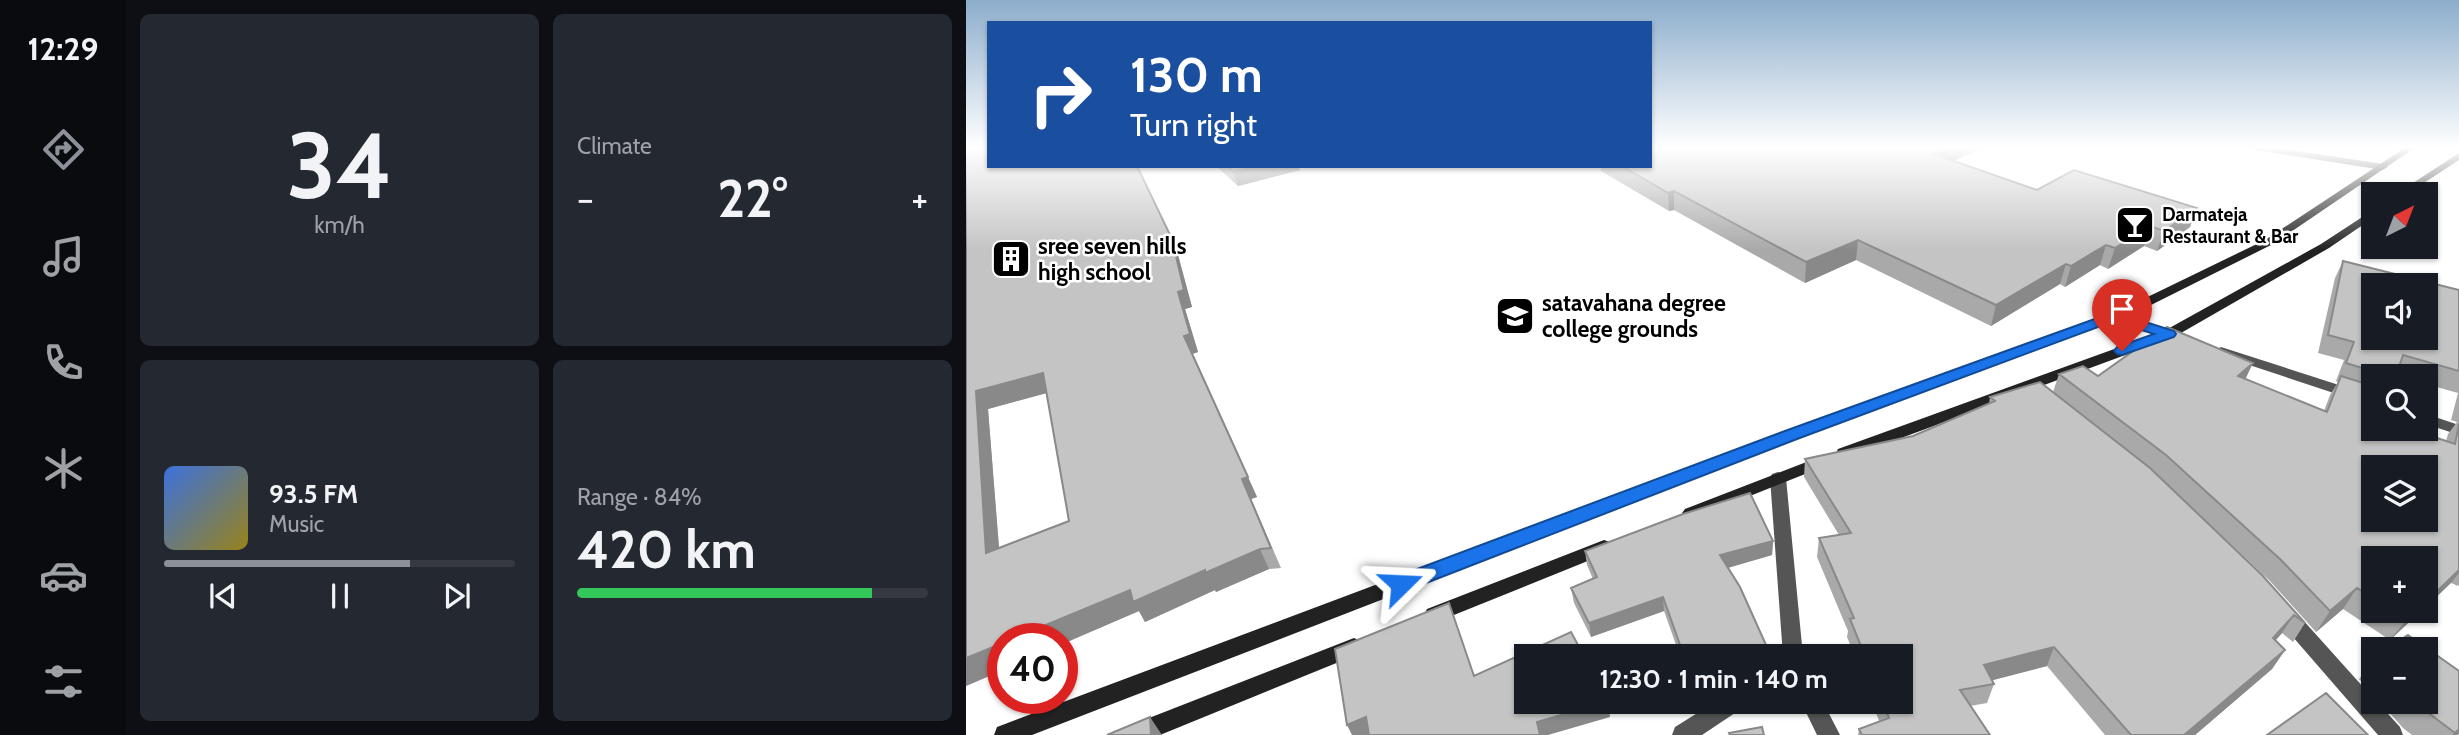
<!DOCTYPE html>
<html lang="en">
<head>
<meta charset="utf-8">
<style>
  :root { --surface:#171b24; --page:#242831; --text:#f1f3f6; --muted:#9ea1a6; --line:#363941; --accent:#8c9099 }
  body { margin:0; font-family:Cabin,sans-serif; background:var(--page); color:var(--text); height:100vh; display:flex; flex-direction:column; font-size:26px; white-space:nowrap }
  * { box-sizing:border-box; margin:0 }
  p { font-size:23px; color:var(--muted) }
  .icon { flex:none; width:38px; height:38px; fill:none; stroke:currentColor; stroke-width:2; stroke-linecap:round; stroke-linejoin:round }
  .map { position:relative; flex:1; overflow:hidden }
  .sheet { display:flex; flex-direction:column; gap:14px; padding:14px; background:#0d0f14; width:840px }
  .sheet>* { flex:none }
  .guide { position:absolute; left:21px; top:21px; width:665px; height:147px; border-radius:0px; box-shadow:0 2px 5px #0004; background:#1a4fa0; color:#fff; overflow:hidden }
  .needle { width:46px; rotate:42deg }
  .buttons { position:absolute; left:1395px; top:182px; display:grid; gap:14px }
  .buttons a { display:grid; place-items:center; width:77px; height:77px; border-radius:0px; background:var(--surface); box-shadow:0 2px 5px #0004; font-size:35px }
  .speed { position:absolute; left:21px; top:623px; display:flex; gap:14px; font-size:35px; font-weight:700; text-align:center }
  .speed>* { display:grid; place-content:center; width:91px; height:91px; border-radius:50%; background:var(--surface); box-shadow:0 2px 5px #0004; line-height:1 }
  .speed .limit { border:10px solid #d22; background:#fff; color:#111 }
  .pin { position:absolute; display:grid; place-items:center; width:60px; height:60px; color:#fff; margin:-72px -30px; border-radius:50% 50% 50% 0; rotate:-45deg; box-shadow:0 0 7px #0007 }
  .pin .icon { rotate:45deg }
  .me { position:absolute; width:77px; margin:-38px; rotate:69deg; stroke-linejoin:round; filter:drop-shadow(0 0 5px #0008) }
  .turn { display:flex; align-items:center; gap:24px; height:147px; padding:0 28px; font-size:32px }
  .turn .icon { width:91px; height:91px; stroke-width:2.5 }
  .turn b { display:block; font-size:49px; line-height:60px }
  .big { font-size:52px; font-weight:700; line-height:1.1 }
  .sheet .tile { flex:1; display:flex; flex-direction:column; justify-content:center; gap:10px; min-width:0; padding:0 24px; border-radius:10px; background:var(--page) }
  .sheet .dial { align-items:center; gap:0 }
  .dial b { font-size:91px; line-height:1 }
  .song { display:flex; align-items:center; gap:21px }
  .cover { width:84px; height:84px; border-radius:10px; background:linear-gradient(135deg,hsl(220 70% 55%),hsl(50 70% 35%)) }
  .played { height:7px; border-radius:4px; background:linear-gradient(90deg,var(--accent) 70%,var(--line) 70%) }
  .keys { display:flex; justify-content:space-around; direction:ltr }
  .heat { display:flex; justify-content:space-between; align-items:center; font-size:38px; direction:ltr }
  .charge { height:10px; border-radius:5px; background:linear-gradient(90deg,#34c759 84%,var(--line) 0) }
  .sheet .tiles { flex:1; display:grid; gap:14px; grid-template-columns:repeat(2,1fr) }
  .trip { position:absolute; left:548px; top:644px; width:399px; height:70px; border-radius:0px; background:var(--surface); box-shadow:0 2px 5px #0004; font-weight:700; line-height:70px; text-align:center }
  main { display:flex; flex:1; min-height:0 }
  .menu { display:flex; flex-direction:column; width:126px; justify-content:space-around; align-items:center; background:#090b0e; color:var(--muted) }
  .menu .icon { width:49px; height:49px }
  .menu .selected { color:var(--accent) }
  .menu b { font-size:32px; color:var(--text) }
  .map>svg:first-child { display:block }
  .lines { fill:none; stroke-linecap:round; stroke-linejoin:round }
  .street { fill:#555; fill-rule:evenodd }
  .secondary { fill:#222; fill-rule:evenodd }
  .wall { fill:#a9a9a9; fill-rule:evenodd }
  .shaded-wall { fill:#898989 }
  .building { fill:#c4c4c4; stroke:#898989; stroke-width:2; fill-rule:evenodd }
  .route { fill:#1a73e8; stroke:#114b97; stroke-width:2 }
  .labels { text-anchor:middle; stroke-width:5; stroke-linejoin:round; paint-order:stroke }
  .far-poi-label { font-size:19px; font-weight:bold; fill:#000; stroke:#fff; text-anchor:start }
  .poi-label { font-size:23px; font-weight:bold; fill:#000; stroke:#fff; text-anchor:start }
</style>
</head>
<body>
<main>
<nav class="menu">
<b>12:29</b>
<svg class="icon selected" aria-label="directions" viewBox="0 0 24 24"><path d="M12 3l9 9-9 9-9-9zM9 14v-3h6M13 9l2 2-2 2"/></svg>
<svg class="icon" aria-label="music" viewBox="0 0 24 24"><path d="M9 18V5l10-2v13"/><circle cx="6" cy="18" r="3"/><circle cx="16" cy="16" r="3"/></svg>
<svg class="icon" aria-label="phone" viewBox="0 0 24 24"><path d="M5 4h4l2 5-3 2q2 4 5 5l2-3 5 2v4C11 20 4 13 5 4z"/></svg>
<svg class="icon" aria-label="climate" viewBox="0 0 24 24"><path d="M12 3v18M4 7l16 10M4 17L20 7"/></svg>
<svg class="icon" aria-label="car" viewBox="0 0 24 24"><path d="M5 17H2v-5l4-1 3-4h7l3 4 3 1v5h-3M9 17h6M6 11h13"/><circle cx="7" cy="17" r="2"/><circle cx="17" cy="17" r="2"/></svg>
<svg class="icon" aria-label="filters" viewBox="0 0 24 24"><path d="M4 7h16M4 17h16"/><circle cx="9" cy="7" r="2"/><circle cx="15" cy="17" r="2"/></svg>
</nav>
<section class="sheet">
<div class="tiles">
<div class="tile dial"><b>34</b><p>km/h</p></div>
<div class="tile"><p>Climate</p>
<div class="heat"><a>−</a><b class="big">22°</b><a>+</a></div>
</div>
<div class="tile">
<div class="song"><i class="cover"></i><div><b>93.5 FM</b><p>Music</p></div></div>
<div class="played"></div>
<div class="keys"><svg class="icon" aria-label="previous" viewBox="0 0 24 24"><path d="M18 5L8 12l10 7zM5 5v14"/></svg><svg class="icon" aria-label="pause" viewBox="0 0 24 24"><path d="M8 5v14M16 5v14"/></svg><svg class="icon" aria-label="next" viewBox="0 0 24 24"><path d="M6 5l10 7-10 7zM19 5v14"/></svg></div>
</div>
<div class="tile"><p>Range · 84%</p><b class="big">420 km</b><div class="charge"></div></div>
</div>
</section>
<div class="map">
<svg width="1493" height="735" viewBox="0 0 1493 735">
  <rect width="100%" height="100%" fill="#fff"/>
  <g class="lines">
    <path class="street" d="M1285 147H1306L1417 164 1422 167 1417 170 1289 150Z
      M1148 312 1218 334 1220 337 1213 341 1143 319 1142 316 1143 313Z
      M1255 347 1407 396V406L1250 354 1248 351Z
      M1460 414 1493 425V435L1460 424Z
      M812 472 818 474 820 478 837 656H817L804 478 806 474Z
      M1321 608 1328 610 1407 698V702H1411L1434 727 1437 735H1412L1314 622 1311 616 1314 610Z
      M749 702H778L775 709 736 735H706L709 727Z
      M835 702H857L874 735H851Z"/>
    <path class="secondary" d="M1440 147H1450L1307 244 1171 312 831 439 66 735H28L31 727 39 724 819 431 1163 306 1299 240Z
      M1493 153V160L1441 194H1430Z
      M1407 210V218L1363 248 1208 337 884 457H872L870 453 872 449 1198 331 1355 244Z
      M856 456 862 457 864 461 862 465 731 517 725 519 719 517 716 513 719 509Z
      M638 540 644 542 647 547 644 552 468 623 461 621 458 615 461 609Z
      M388 638 395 641 398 647 395 653 194 735H157L160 727Z"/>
  </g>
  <path class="wall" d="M0 147 206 239 212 255 226 307 219 309 232 352 226 354 291 497 285 499 315 568 303 569 250 592 249 590 179 622 173 611 0 686ZM81 393 103 521 33 548 22 409Z
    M684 147H1018L988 161 1071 190 1231 208 1224 227 1191 251 1178 246 1142 269 1134 265 1099 287 1094 284 1025 326 890 260 839 283 708 210 703 211 635 171V166H684Z
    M250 166H332L334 170 272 186Z
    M1377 261 1493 290V585L1492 586 1485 583 1407 558V611H1455L1424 640 1377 609 1350 632 1303 580 1185 469 1339 623 1327 642 1316 633 1309 641 1319 650 1306 669 1229 735H1139L1081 666 1026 680 1028 684 1021 703 1004 706 1024 735H892L893 729 913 721 906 702H934V656H889L881 637 882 631 851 557 853 538 873 535 838 477 839 459 947 436 1023 404 1024 397 1087 392 1093 374 1279 379 1358 411 1364 395 1372 382 1370 381 1378 360 1352 353 1369 278ZM1431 375 1434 376H1460V384L1492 393 1485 420 1491 422 1482 434 1480 441 1407 429V376H1430Z
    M807 541 806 555 762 568 805 656H714L698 611 625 637 608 603 605 588 627 579 621 565 619 551Z
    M1407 660V694L1393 679Z
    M1414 702H1460L1493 734 1491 735H1446L1437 728Z"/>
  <path class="shaded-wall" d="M983 147H1018L965 171 968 154Z
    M289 166H332L334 170 272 186 267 172Z
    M708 191V210L703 211 702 193Z
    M1231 208 1224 227 1191 251 1198 231Z
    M1184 226 1178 246 1142 269 1149 248Z
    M206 239 212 255 226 307 219 309 232 352 226 354 218 336Z
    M892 240 890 260 839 283 840 262Z
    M1140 245 1134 265 1099 287 1105 266Z
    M1100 264 1094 284 1025 326 1030 305Z
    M1287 363 1278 382 1272 376Z
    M77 373 88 391 22 409 35 573 20 553 10 391Z
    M282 477 291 497 285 499 315 568 276 479Z
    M807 541 806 555 754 570V555Z
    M294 549 303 569 250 592 249 590 179 622 173 611 96 644V639H46L164 590Z
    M1493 570V573L1485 583 1460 607V602Z
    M1391 588 1377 609 1350 632 1364 611Z
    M697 597 698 611 625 637 623 623Z
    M1450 611H1455L1424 640 1440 620Z
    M1328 615 1316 633 1295 657 1307 638Z
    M37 643V670L0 686V658Z
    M1088 647 1081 666 1012 684 1018 665Z
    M1319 650 1306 669 1229 735H1218Z
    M642 702 644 717 582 735H574L571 722Z
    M184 717 196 735H185Z
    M400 717 407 733 402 735H386L381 725Z
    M1493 729V734L1491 735H1486Z"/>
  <path class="building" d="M0 147H23V166H171L206 239 218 290 212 292 224 334 218 336 282 477 276 479 305 548 294 549 239 573V570L167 602 164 590 46 639H37V643L0 658ZM77 373 103 521 20 553 10 391Z
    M684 147H983L968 154 1071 190 1108 170 1231 208 1198 231 1184 226 1149 248 1140 245 1105 266 1100 264 1030 305 892 240 840 262 708 191 702 193 656 166H684Z
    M261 166H289L267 172Z
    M1377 261 1493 290V371L1437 355 1430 376H1419V375L1380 363 1388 342 1362 335ZM1407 285H1460V338H1407Z
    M1201 327 1287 363 1272 376 1361 412 1375 376 1407 386V429H1444L1489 444 1493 424V570L1460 602V558H1407V598L1391 588 1364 611 1315 560 1200 455 1093 374 1117 366 1132 376ZM1407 467H1460V520H1407Z
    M1074 382 1184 468 1296 575 1339 623 1328 615 1307 638 1319 650 1218 735H1165L1088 647 1018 665 1028 684 994 690 1024 735H896L893 729 923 718 917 702H934V656H899L884 619 888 618 853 538 885 533 839 459 947 436 1029 401 1024 397Z
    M784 493 807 541 754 555 774 587 805 656H718L697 597 623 623 605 588 631 577 619 551 717 514Z
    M483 603 508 676 605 632 618 656H560V702H641L571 722 574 735H403L400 717 381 725 369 649Z
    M1426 611H1450L1440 620Z
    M1442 635 1493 671V729L1489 733 1456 708 1450 702H1460V649H1421Z
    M1360 693 1402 735H1301Z
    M184 717 185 735H141Z
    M796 727 798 735H764L763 733Z"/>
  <linearGradient id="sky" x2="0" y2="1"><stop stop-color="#8cadcc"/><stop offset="0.59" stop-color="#fff"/><stop offset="1" stop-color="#fff" stop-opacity="0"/></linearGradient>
  <rect width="1493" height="250" fill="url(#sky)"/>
  <path class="route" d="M1148 312 1208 331 1210 334 1208 337 1156 355 1151 354 1148 351 1151 347 1188 334 1148 321 831 439 442 590 435 592 427 590 424 584 427 578 819 431Z"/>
  <defs>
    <g id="bar-square" transform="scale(2.0125)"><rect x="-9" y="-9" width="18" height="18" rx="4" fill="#000" stroke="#fff"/><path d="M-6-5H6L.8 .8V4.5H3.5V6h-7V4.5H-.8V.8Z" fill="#fff"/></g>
    <g id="building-square" transform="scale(2.0125)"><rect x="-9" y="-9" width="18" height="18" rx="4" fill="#000" stroke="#fff"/><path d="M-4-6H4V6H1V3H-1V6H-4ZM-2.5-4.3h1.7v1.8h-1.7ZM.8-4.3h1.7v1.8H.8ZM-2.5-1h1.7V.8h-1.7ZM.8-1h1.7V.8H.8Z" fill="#fff"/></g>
    <g id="university-square" transform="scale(2.0125)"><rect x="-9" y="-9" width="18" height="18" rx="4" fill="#000" stroke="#fff"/><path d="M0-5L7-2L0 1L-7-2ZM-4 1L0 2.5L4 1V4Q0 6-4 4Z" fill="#fff"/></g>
  </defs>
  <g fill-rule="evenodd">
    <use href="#bar-square" x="1169" y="225"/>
    <use href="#building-square" x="45" y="259"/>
    <use href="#university-square" x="549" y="316"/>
  </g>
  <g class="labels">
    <g class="far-poi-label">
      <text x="1196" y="221">Darmateja<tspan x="1196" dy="22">Restaurant &amp; Bar</tspan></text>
    </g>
    <g class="poi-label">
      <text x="72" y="254">sree seven hills<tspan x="72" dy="26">high school</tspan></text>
      <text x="576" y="311">satavahana degree<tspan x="576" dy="26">college grounds</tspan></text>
    </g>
  </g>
</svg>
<div class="buttons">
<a><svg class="needle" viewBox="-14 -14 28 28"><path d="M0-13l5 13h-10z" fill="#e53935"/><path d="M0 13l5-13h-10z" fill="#9ea1a6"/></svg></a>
<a><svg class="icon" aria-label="sound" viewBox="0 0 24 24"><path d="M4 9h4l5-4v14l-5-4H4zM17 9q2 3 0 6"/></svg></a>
<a><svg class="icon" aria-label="search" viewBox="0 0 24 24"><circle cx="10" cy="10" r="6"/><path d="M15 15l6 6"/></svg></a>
<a><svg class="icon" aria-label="layers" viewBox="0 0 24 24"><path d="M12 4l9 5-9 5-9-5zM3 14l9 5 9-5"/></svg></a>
<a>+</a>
<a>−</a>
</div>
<div class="speed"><div class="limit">40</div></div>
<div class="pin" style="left:1156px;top:351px;background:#d93025"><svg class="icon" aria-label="arrive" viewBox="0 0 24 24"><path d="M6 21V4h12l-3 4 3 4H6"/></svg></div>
<svg class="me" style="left:435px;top:584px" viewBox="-20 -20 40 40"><path d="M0-17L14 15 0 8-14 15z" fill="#1a73e8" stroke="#fff" stroke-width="4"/></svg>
<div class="trip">12:30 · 1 min · 140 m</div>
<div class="guide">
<div class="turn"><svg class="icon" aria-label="right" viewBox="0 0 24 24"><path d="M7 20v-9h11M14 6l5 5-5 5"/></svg><div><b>130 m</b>Turn right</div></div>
</div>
</div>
</main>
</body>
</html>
